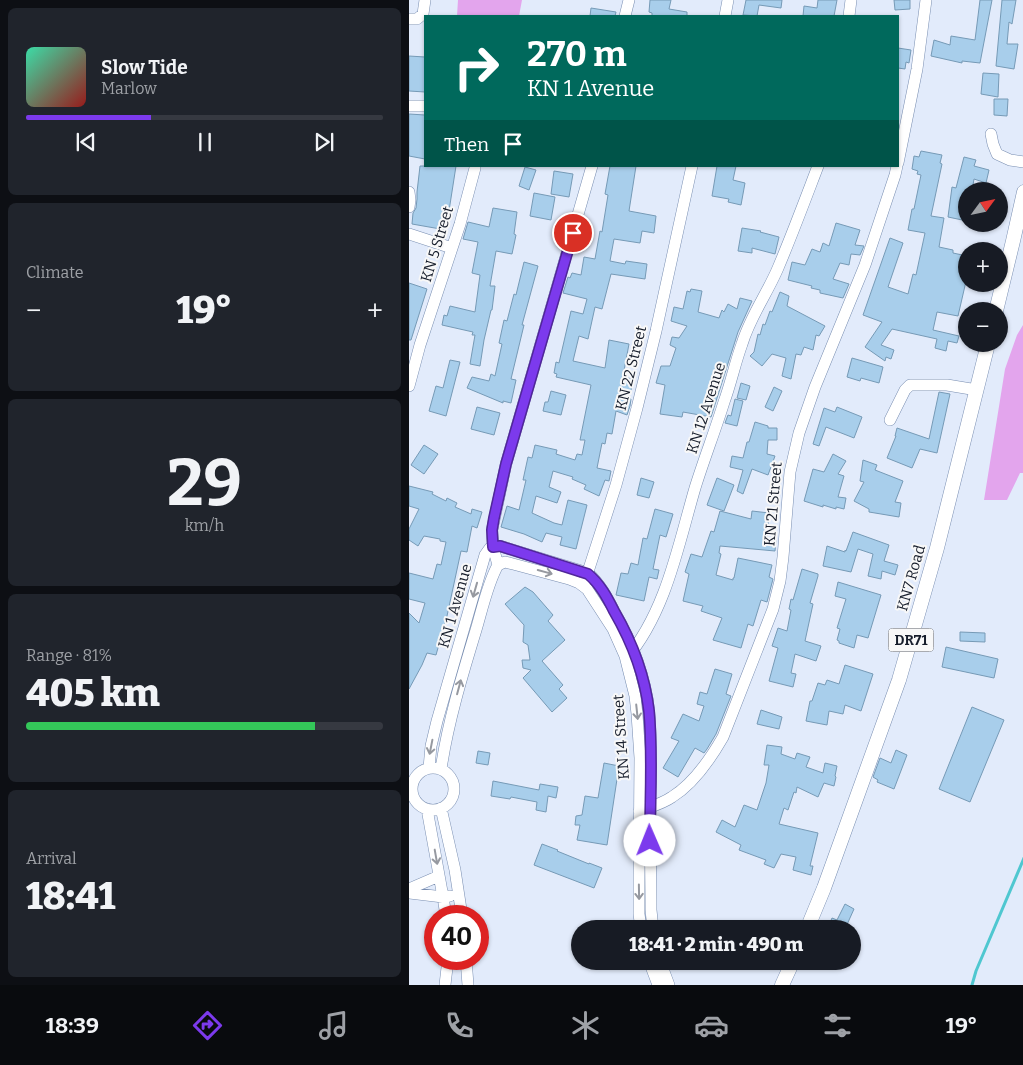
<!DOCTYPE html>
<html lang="en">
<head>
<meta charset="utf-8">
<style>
  :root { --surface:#171b24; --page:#20242c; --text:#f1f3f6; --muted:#9ea1a6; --line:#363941; --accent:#7c3aed }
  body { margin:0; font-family:Bitter,serif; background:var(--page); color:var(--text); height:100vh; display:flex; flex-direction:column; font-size:19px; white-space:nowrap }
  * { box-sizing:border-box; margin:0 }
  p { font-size:16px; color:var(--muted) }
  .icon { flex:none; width:28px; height:28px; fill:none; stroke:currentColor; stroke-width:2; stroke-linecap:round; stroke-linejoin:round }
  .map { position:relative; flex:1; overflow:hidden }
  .sheet { display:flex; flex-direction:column; gap:8px; padding:8px; background:#0d0f14; width:409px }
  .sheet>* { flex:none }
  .hud { position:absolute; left:15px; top:15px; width:475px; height:152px; border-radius:0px; box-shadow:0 1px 4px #0004; background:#00695c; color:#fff; overflow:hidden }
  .needle { width:32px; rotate:57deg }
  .buttons { position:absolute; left:549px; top:182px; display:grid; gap:10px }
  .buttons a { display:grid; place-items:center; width:50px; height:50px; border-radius:50%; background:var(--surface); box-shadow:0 1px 4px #0004; font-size:25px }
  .speed { position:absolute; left:15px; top:905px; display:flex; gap:10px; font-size:25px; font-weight:700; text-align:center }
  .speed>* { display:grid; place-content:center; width:65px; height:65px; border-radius:50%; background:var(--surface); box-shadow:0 1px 4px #0004; line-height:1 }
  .speed .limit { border:8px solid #d22; background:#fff; color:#111 }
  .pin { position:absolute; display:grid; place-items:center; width:42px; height:42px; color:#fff; margin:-21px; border:2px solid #fff; border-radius:50%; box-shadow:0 1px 5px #0007 }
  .me { position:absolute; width:55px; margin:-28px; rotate:359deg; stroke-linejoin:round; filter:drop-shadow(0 0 4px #0008) }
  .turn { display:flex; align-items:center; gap:18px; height:105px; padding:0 20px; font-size:22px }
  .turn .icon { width:65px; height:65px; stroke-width:2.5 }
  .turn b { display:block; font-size:35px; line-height:42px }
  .then { display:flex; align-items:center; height:48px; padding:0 20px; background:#0003; gap:10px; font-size:19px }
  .big { font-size:38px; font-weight:800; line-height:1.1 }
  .sheet .card { flex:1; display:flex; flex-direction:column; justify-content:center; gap:8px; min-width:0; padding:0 18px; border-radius:8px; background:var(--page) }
  .sheet .dial { align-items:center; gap:0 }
  .dial b { font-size:65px; line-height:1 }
  .song { display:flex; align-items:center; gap:15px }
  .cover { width:60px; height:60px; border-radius:8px; background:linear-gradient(135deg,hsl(160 70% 55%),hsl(0 70% 35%)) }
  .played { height:5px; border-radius:2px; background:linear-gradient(90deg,var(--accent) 35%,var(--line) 35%) }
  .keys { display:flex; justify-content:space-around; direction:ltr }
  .heat { display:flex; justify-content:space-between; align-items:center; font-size:28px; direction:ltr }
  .charge { height:8px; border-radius:4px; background:linear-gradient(90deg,#34c759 81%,var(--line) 0) }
  .trip { position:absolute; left:162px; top:920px; width:290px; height:50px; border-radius:25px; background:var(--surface); box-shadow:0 1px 4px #0004; font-weight:800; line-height:50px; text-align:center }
  .dock { display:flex; height:80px; justify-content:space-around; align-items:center; background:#090b0e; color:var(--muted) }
  .dock .icon { width:35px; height:35px }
  .dock .on { color:var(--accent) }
  .dock b { font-size:22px; color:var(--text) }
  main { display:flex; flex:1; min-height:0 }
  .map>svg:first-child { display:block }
  .green { fill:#e3a5ed }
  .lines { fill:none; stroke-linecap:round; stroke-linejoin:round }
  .stream { stroke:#4fc7d0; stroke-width:3 }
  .building { fill:#a8ceeb; stroke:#769ab6 }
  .minor-casing { stroke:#798eb1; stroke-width:12 }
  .major-casing { stroke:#798eb1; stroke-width:15 }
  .minor { stroke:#fff; stroke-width:11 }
  .major { stroke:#fff; stroke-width:14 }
  .oneway { stroke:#9699a0 }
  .route-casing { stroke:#51269a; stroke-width:12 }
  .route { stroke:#7c3aed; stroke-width:9 }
  .labels { text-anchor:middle; stroke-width:4; stroke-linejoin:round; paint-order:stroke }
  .shield { fill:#f8f8f8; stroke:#5a5f68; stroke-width:1 }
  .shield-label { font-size:14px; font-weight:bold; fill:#161d2b }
  .street-label { font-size:15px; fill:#161d2b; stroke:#f8f8f8 }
</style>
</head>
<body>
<main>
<section class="sheet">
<div class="card">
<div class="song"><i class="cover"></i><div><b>Slow Tide</b><p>Marlow</p></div></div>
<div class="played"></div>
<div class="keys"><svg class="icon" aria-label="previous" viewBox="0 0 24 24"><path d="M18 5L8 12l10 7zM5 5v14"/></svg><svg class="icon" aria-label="pause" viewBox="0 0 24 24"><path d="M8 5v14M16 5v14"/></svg><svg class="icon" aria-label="next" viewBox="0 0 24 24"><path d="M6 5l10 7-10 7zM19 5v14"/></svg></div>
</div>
<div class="card"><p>Climate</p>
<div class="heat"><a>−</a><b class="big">19°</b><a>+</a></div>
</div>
<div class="card dial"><b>29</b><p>km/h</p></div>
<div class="card"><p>Range · 81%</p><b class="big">405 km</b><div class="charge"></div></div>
<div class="card"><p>Arrival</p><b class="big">18:41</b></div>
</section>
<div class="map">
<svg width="615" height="985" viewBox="0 0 615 985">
  <rect width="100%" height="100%" fill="#e2ebfb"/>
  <path class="green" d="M49 0H113L110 16H48Z
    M614 325V473H611L598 500H575L596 369 608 335Z"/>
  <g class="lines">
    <path class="stream" d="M563 985 567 971 615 858"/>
  </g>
  <path class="building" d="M241 0H262L260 9 278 12V16H243V13L240 12Z
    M337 0H373L372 8 350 5 348 16 334 15Z
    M409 0H428L425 16H394L395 6 408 8Z
    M485 0H501V9L486 10Z
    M571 0H583L571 63 553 61V63L522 56 525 40 541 45 542 36 566 40Z
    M593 0H607L603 24 600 22 598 44H609L605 69 587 66Z
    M182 8 207 12 206 16H181Z
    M489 48 502 50 500 63 497 62 496 69 489 68Z
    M0 56 16 57V92L0 91Z
    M574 73 590 74 589 97 572 94Z
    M585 99H599L598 116 585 115Z
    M0 114 16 115V159L0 156Z
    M512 151 533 155 531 163 533 164 522 216 535 218 530 247 544 250V253L558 256V277L549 316 528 312 524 330 550 336 548 343 539 341 537 351 526 348 528 339 483 329 472 345 485 350 482 359 477 357 476 361 456 347 473 322 454 315 481 238 494 243 479 287 499 294 504 274 507 275 516 233 499 230 503 209H505L512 175 508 174 509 171 503 169 505 156 510 157Z
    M555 157 567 160 565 166 580 170 577 183 565 179 563 191H558V221L539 217 543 187 547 188Z
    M11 166H47L37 230 3 224 4 213 7 208 8 199V192Z
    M201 166H227L220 211 247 216 245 233 233 231 231 243 205 239 201 261 216 264 217 261 238 264 236 279 202 274 193 309 186 307 179 339 170 336 164 361 196 368 200 340 220 344 214 376 225 380 221 393 218 398 222 399 221 406 218 415 207 411 203 434 198 433 196 444 193 443 188 468 202 471 200 481 196 480 190 496 175 489 177 485 163 479 164 477 144 471 140 487 152 492 148 503 127 496 123 513 145 523 153 525 159 500 178 505 167 549 151 545 153 537 137 533 133 542 115 534 92 527 98 506 110 510 117 480H114L119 457 123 458 126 445 148 450 147 454 166 460 168 454 173 455 176 440H171L182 385 147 377 148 374 145 373 147 362 150 363 162 311 174 314 178 299 154 293 159 277 161 278 163 273 172 275 175 257 186 259 191 231 193 232 199 195 196 194Z
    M308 166H327L324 180 336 183 332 205 319 202 320 199 303 196Z
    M116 167 127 170 120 190 110 186Z
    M145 171 164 174 160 197 142 194Z
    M125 193 146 197 142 220 121 216Z
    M84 208 108 212 105 234 107 235 103 254 87 251 81 286H86L83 310H82L75 340 71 366 61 364 66 335H63L64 332 33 325 35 315 38 316 41 306 66 312 71 275 63 273 69 242 54 239 59 222 80 227Z
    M427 223 451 230 446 245 455 246 451 255 442 254 440 265 431 263 424 279 440 284 434 298 411 293V290L402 288 403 286 379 280 383 262 396 265 403 249 411 252 414 243 420 246Z
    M333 228 352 231 351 232 370 237 366 254 343 248V253L329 251Z
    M115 262 129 266 113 325H115L102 379 107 380 102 403 94 401V403L58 388 63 377 80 381 82 374 86 376 93 344 90 343 95 320 98 321 105 294 107 295Z
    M0 283 18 289 2 340H0Z
    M282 289 293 291 289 312 310 318 313 310 315 312 319 304 328 309 331 298 343 301 329 332 302 417 274 412 273 417 251 414 256 385 247 383 252 366H261L267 348 261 345 263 337 270 338 278 326 262 321 265 307 274 309 278 291 281 292Z
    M371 292 380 296 378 306 416 326 410 336 407 335 404 350 395 347 392 355 387 354 382 379 373 376 377 358 363 354 353 366 341 356 345 352 349 334 351 335 354 324 356 325 361 311 363 312Z
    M443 358 474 367 470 383 452 378 451 381 438 377Z
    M41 360 51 362 37 416 20 411 27 386 34 388Z
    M332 383 341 386 337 400 328 398Z
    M365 387 373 391 364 411 356 407Z
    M142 391 157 395 152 415 134 411 136 402H139Z
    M530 392 541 394 528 453 511 449 503 468 478 458 487 436H486L488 428 520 439Z
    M326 399 334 401 328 426 316 423 319 415 322 416Z
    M68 407 91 413 85 435 62 429Z
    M428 407 453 417 445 438 417 427 410 446 404 444 415 408 426 412Z
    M346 422 359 426V428H368V440H359L358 454 366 456 359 475 343 469 334 494 328 491 334 470 321 467 323 456 334 458 338 442H340Z
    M15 445 29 454 15 474 2 465Z
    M424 454 437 461 429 474 435 476 429 497 437 498 435 509 427 507V509L414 505V507L395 501 404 469 415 472Z
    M454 460 468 465 466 470 494 481 486 502 492 503 490 517 460 512V509L445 501 455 482 451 481Z
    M232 478 245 482 240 498 228 495Z
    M308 478 325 485 315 511 298 505Z
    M0 486 24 492 23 494 37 501 38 498 48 503 46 507 62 514 63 509 73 512 68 528 63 526 58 552 52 551 38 616 27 655 18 653 13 665 0 689V613L10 623 16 603 0 599V573L24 579 28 564 32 565 37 542 31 541V539L15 536 9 546 0 540V529L10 509 0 506Z
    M246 509 264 514 257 537 251 535 244 569 250 570 248 579 240 577 235 601 207 595 212 573 219 574 222 563 229 565 234 538 238 539Z
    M311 511 342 519 343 511 360 513 358 539 367 540 366 551 311 546 310 553 312 554 307 575 324 580V578H325L329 558 363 565 360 577 364 579 358 602 352 600 344 626 339 624 332 648 304 640 313 618 292 611 294 606 274 601 280 574 276 572 282 554 293 557 302 531 305 532Z
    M444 532 480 545 475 561 489 565 486 575 473 571 472 579 459 576 464 554 449 549 442 572 414 566 418 546 436 552V550L437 551Z
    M393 569 409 574V576L401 603 404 604 396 641 412 646 407 661 386 654 382 673 387 674 384 687 360 681 369 648 363 646 369 628 378 631 382 610 380 609 382 599 384 600Z
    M429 582 472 595 459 638 448 635 445 648 430 643V641L428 640 431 629 428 628 437 599 426 596Z
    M116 587 124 592 144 615 139 621 156 640 133 661 154 685 150 689 158 698 143 712 114 678 122 670 114 668 113 660H121L119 645 114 642 115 625 96 604Z
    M551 632 576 633V642L551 641Z
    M537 647 589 659 585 678 533 667Z
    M436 665 464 674 452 711 436 705 434 714 420 711 418 725 397 721 401 701H403L409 683 416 685 418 680 430 684Z
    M306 669 323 674 317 694 322 696 307 734 298 749 295 753 286 748 269 777 254 768 270 741 262 738 274 714 290 721 295 706 288 704 291 692 298 694Z
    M563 707 595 720 561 802 530 789Z
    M352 710 373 717 370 729 348 724Z
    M358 745 373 747 372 754 386 759 388 753 401 757 397 767 414 773 416 763 428 766 426 776 427 777 425 786 415 783 409 797 388 787 387 793 385 792 379 810 375 808 370 824 409 833 401 866H404L402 875 384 870 387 857 372 854 365 868 355 864 357 860 330 850 332 845 307 832 313 820 326 827 335 805 348 810 357 783 360 765H355Z
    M487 750 498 755 485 789 468 782 469 780 464 777 471 758 482 763Z
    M69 751 81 753 79 765 67 763Z
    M195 763 210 766 198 845 168 840 171 825H166L167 816 173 815 176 796 189 798Z
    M84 781 130 790 131 784 149 787 147 798 139 796 137 812 127 810 128 802 102 797 101 799 82 796Z
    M133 844 149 850 148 851 180 864V863L193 868 185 888 125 865Z
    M436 904 445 909 436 929H430L420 925 423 918 428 920Z"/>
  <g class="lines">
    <g class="minor-casing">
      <path id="minor" d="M216 16 220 0
        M316 16 319 0
        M440 16 442 0
        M0 19H8L14 14 16 0
        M0 106H16
        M582 134 584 144 588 154 601 160 615 162
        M489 163 508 69 517 0
        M0 192 1 200 0 207
        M0 234 43 248
        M0 386 11 345 51 224 66 168
        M481 420 496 390 501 385H538L568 390
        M84 547 91 546 179 573C191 584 198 597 205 611 223 642 236 675 240 711 243 743 241 775 241 806 241 841 242 875 242 910L244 929
        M89 565 96 562 104 564 160 579 170 583 178 589 204 629 216 656 226 696 228 714 231 758 230 877V914L232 929
        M89 565 84 547 83 530 97 464 183 166
        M176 581 207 485 228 408 247 331 283 166
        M217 659C257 612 269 546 286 488 295 459 306 431 315 402 322 383 326 363 333 344 341 317 358 294 369 268 383 235 396 200 409 166
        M20 768 22 746 28 721 76 555 81 548 84 547
        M3 789a21 21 0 1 1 42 0a21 21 0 1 1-42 0Z
        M32 769C39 722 53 676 67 630 73 610 79 582 89 565
        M32 808 46 870 53 916
        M18 809 34 897 37 916
        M230 811C241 807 253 804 263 797 284 784 302 758 314 737L364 609 371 581 374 557 381 472 390 433 406 387 456 265 486 175 488 166
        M0 889 30 876
        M0 893 34 897 41 896
        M57 959 59 985
        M240 961 249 985
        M251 961 260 985
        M36 985 39 959"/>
    </g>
    <g class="major-casing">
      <path id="major" d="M587 311 604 241 615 192
        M398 929 415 888 490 680 528 548 579 344
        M373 985 384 961"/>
    </g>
    <use href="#minor" class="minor"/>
    <use href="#major" class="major"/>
  </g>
  <defs><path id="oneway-shaft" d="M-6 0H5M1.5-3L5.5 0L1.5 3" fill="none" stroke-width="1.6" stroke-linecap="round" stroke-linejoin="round" transform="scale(1.25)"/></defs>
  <g class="oneway">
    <use href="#oneway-shaft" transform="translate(136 572) rotate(15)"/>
    <use href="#oneway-shaft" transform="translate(66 590) rotate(106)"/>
    <use href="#oneway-shaft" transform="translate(50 687) rotate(-75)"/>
    <use href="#oneway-shaft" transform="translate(228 712) rotate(84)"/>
    <use href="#oneway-shaft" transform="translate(22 747) rotate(101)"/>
    <use href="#oneway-shaft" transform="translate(27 857) rotate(80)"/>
    <use href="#oneway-shaft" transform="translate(230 892) rotate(89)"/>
  </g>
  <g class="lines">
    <g class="route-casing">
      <path id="route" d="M164 233 97 464 85 518 83 530 84 547 91 546 179 574C191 584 198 597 205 611 223 642 236 676 240 711 244 754 241 798 241 841"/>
    </g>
    <use href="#route" class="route"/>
  </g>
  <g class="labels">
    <rect class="shield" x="479.5" y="628.5" width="45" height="23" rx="4"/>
    <g class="shield-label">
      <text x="502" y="645">DR71</text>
    </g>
    <g class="street-label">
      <text transform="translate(28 244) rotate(-73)" y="5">KN 5 Street</text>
      <text transform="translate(222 368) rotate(-76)" y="5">KN 22 Street</text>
      <text transform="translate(297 408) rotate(-72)" y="5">KN 12 Avenue</text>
      <text transform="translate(364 504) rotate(-85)" y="5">KN 21 Street</text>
      <text transform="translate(502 578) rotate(-74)" y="5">KN7 Road</text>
      <text transform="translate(46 606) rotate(-74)" y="5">KN 1 Avenue</text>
      <text transform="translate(212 737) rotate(-94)" y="5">KN 14 Street</text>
    </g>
  </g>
</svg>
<div class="buttons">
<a><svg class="needle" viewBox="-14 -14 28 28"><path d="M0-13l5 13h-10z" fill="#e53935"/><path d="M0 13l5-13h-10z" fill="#9ea1a6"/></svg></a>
<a>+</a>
<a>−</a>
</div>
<div class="speed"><div class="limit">40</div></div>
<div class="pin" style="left:164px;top:233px;background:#d93025"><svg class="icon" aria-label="arrive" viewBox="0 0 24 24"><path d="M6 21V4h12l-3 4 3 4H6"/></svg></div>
<svg class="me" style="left:241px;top:841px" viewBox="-20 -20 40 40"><circle r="19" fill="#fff"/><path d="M0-13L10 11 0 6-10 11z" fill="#7c3aed"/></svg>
<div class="trip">18:41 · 2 min · 490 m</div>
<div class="hud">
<div class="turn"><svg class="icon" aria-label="right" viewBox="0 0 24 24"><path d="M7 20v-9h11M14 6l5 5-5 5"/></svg><div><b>270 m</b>KN 1 Avenue</div></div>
<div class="then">Then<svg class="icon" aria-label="arrive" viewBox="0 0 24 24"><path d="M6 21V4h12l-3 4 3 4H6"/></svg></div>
</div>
</div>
</main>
<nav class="dock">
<b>18:39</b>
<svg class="icon on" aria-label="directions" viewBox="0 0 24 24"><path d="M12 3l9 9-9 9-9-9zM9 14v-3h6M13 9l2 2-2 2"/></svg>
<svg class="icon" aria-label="music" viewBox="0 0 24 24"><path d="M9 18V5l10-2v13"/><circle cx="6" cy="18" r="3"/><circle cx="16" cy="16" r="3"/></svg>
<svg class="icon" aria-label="phone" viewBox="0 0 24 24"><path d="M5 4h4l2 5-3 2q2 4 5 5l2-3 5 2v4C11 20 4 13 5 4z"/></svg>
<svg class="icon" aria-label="climate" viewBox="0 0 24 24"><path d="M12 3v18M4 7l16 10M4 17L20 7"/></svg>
<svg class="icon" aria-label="car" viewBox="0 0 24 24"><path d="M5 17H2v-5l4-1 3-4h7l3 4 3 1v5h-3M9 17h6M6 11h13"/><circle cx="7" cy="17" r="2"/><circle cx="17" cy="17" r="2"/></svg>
<svg class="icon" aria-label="filters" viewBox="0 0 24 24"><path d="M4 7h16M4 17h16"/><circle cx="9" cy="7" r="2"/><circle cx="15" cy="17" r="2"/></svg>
<b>19°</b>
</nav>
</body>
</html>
